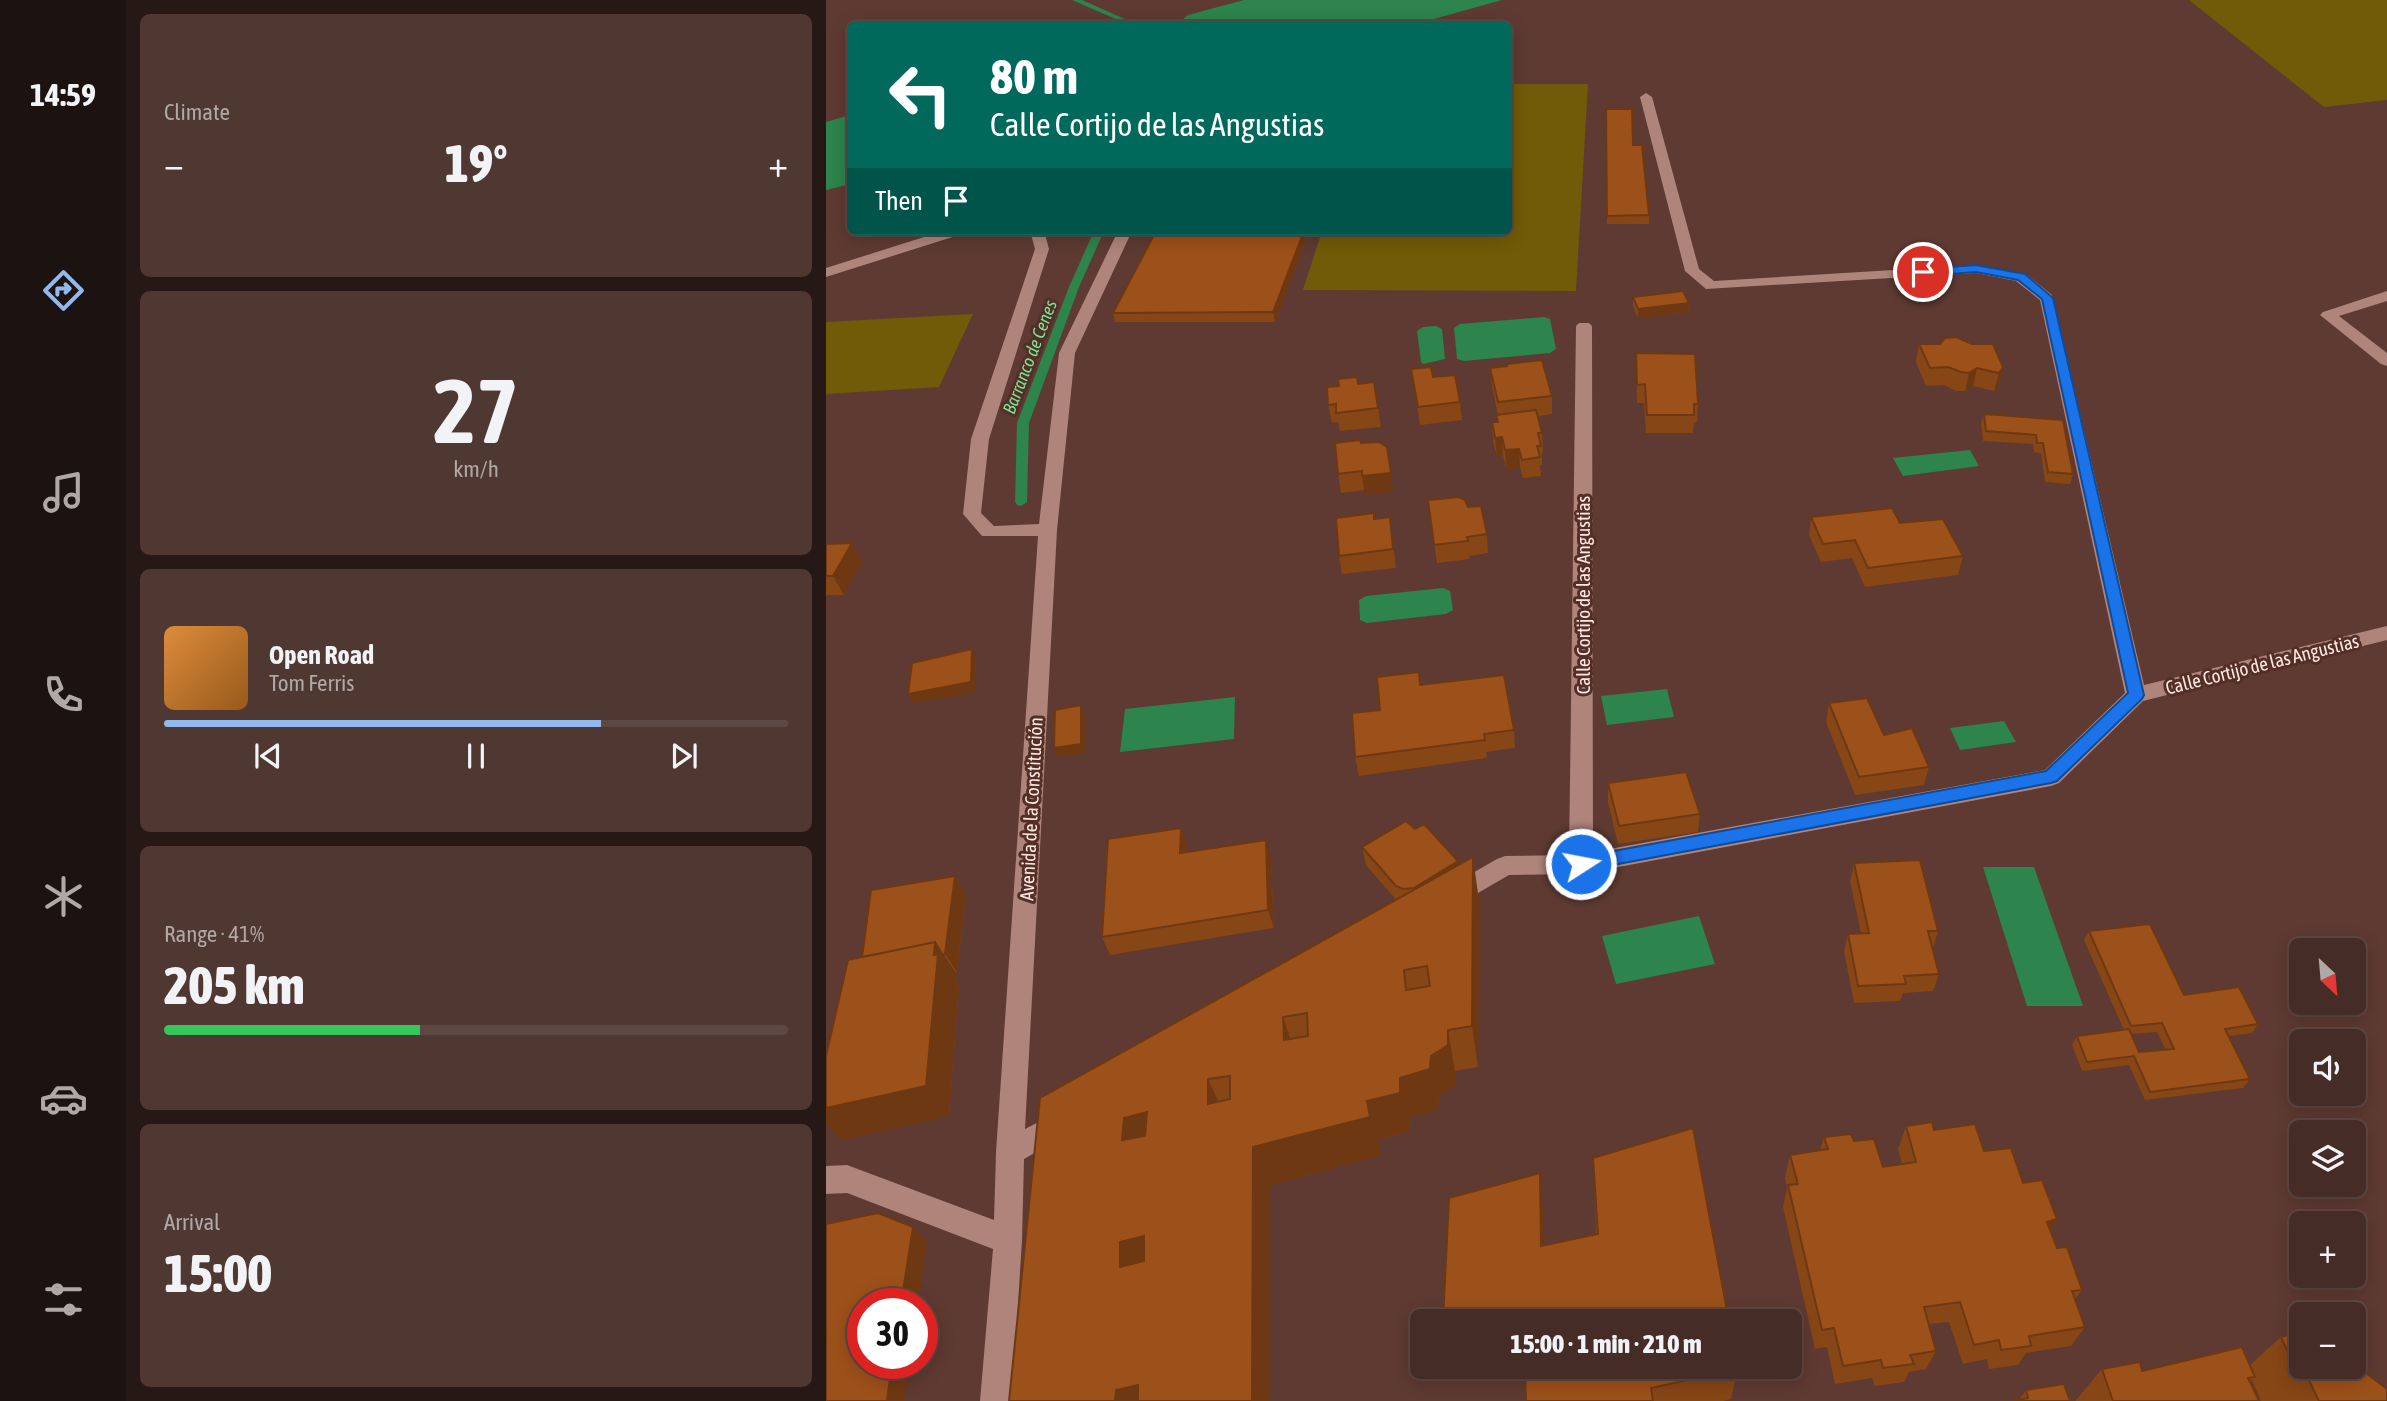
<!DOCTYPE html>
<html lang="en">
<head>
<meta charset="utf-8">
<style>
  :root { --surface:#462c26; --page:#503832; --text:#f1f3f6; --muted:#b0a7a7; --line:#5e4843; --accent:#90b9f0 }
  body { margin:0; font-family:"Asap Condensed",sans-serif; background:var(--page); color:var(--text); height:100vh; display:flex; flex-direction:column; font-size:26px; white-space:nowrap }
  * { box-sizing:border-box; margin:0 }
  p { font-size:23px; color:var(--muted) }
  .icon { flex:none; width:38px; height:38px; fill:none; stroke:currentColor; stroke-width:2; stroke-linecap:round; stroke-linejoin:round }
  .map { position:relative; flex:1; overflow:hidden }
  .panel { display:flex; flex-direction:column; gap:14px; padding:14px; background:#261815; width:700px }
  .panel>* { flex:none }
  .top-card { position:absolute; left:21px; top:21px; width:665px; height:214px; border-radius:10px; box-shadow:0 4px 18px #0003,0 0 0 2px var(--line); background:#00695c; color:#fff; overflow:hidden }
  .needle { width:46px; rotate:154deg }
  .tools { position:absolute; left:1463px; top:938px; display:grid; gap:14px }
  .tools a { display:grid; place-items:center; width:77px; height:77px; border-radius:10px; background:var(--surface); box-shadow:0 4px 18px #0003,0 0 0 2px var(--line); font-size:35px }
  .speed { position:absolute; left:21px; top:1288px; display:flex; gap:14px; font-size:35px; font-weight:700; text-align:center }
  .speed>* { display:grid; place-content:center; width:91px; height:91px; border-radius:50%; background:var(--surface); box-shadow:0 4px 18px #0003,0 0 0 2px var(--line); line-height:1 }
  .speed .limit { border:10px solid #d22; background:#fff; color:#111 }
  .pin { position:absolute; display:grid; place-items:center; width:60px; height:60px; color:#fff; margin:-30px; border:4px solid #fff; border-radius:50%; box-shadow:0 2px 7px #0007 }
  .me { position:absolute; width:77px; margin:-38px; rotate:79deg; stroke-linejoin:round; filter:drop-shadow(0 0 5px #0008) }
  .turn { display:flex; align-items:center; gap:24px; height:147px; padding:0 28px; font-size:32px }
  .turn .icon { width:91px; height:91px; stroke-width:2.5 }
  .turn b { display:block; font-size:49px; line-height:60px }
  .then { display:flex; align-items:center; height:66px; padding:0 28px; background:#0003; gap:14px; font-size:26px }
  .big { font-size:52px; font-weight:800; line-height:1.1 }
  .panel .widget { flex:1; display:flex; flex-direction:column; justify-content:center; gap:10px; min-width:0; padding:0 24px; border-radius:10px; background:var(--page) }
  .panel .dial { align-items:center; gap:0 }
  .dial b { font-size:91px; line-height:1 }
  .song { display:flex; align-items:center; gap:21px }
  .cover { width:84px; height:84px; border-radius:10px; background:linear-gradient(135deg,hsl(30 70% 55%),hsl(30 70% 35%)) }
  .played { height:7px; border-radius:4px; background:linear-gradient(90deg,var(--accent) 70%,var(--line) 70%) }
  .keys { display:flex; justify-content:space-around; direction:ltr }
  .heat { display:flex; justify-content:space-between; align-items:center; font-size:38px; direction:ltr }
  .charge { height:10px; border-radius:5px; background:linear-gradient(90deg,#34c759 41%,var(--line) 0) }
  .trip { position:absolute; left:584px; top:1309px; width:392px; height:70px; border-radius:10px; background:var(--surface); box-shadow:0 4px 18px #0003,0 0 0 2px var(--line); font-weight:800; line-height:70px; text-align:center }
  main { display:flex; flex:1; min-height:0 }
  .tab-bar { display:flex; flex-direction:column; width:126px; justify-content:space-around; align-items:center; background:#1c120f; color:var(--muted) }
  .tab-bar .icon { width:49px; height:49px }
  .tab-bar .active { color:var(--accent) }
  .tab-bar b { font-size:32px; color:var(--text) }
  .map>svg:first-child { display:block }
  .green { fill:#715b08 }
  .water { fill:#2d844c }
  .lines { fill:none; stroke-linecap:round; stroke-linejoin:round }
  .stream { fill:#2d844c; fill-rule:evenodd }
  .minor { fill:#ae847b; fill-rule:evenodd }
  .wall { fill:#874616; fill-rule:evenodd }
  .shaded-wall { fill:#6e3912 }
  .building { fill:#9d511a; stroke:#6e3912; stroke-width:2; fill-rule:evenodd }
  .route { fill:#1a73e8; stroke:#114b97; stroke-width:2 }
  .labels { text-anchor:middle; stroke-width:6; stroke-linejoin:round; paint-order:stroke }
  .far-water-label { font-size:18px; font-style:italic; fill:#76e598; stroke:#532f28 }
  .street-label { font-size:19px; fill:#fee6e1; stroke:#532f28 }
</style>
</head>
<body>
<main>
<nav class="tab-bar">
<b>14:59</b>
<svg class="icon active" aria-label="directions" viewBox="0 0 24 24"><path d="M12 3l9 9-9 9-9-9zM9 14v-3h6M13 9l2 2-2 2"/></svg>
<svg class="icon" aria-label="music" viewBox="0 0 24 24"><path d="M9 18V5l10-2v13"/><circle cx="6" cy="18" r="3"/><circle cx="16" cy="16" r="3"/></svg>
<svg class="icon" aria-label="phone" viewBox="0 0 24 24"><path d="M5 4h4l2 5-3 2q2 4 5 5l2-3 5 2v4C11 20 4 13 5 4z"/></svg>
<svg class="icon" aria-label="climate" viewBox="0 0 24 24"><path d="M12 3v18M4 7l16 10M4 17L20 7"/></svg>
<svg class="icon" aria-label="car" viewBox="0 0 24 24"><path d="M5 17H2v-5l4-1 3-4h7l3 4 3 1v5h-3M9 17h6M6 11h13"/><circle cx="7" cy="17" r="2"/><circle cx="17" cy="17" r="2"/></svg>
<svg class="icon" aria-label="filters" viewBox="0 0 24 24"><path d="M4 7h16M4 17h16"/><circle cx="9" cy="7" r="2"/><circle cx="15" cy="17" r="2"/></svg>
</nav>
<section class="panel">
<div class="widget"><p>Climate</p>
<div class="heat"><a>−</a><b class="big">19°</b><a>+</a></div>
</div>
<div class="widget dial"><b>27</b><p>km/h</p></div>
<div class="widget">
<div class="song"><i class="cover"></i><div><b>Open Road</b><p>Tom Ferris</p></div></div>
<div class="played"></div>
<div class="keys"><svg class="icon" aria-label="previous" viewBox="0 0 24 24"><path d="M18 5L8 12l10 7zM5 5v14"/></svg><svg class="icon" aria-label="pause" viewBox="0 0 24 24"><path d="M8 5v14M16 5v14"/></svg><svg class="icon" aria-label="next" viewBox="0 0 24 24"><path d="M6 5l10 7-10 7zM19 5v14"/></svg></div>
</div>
<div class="widget"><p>Range · 41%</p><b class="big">205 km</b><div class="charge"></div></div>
<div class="widget"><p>Arrival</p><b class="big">15:00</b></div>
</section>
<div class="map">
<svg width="1561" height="1401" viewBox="0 0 1561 1401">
  <rect width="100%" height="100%" fill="#5e3a32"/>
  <path class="green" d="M1363 0H1561V100L1498 107Z
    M683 84H762L750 291 477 290 496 231H682Z
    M147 314 113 387 0 394V322Z"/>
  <path class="water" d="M418 0H676L590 24H351L362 15Z
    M24 115V184L0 190V122Z
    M718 317 724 319 730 349 724 353 638 361 631 359 628 328 634 324Z
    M610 326 616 329 619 359 597 364 595 362 591 331 597 327Z
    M1144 450 1153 466 1077 476 1067 458Z
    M617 588 624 591 627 610 620 614 541 623 534 620 533 600 540 596Z
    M841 689 848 717 781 725 775 696Z
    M409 697 408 739 294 752 299 709Z
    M1178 721 1190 742 1134 750 1124 728Z
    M1157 867H1208L1257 1006H1201Z
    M873 916 889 964 790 984 776 936Z"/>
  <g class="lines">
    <path class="stream" d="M246 0H256L310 24H301Z
      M268 231H278L253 287 203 423 201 502 195 506 191 505 189 502 191 423 243 287Z"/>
    <path class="minor" d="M820 93 826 97 873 269 888 281 1150 265 1200 274 1226 295 1318 685 1561 626V640L1317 701 1233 783 1225 786 755 874 683 875 633 904 625 907 617 904 613 897 617 890 671 859 679 856 743 855 750 326 753 323H763L766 326 767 852 1219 770 1299 693 1214 300 1190 281 1150 273 880 289 859 271 814 97Z
      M117 231H138L136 234 0 277V268Z
      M204 231H218L223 249 163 439 155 513 168 526 213 524 233 353 292 231H306L249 353 231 530 199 1129 234 1111 244 1115 248 1124 244 1133 198 1159 196 1240 186 1401H154L167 1249 21 1193 0 1194V1166L21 1165 168 1220 170 1152 212 536H156L137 514 145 439 209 249Z
      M1561 291V301L1513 316 1561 353V366L1555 364 1494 315 1497 312Z"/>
  </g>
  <path class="wall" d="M780 109 807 145 823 215V224H781Z
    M483 231 449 322H289L287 313Z
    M807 297 863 303 862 312 812 318 807 306Z
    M1093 344H1114L1177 367 1172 385 1168 391 1147 386 1139 391H1130L1118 385 1100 386 1090 362Z
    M810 353 872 404 871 422 868 423 867 433H820L818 403H811Z
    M664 368 726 396V414L712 416 716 433 717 451H716V465H714L715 476 697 478 694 467 680 469 677 455 671 456 667 441 666 422H671L670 415H672L666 386Z
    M585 369 607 377 634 402 636 420 594 425Z
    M548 382 555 427 514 431 512 422 506 423 502 405 513 386Z
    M1158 414 1237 420 1247 474 1244 484 1219 482 1215 453 1208 452 1207 444 1157 441 1155 423Z
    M535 443 567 491 539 495V490L515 493 512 474Z
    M602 500 642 507 661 534 662 553 643 556 644 559 611 563Z
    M564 517 570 568 516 574 513 556 549 519Z
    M985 517 1074 523 1137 556 1132 575 1039 587 1026 558 995 562 983 535Z
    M0 544 36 562 18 595H0Z
    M593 672 595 685 688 730 689 748 660 752 661 758 533 776 529 757 554 710Z
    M1003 703 1058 735 1103 767 1098 785 1029 795 1000 722Z
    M782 783 874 814 872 832 792 844 782 802Z
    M589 829 633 865 653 901 652 1067 629 1071V1085L613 1096 612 1109 583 1117 584 1132 552 1139 555 1155 444 1185V1401H183L214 1098 570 900 540 865 536 847Z
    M362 846V852L445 858 448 928 284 955 276 937Z
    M1028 863 1112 931 1107 948 1113 974 1107 991 1077 993 1074 1001 1028 1003 1018 951 1022 934 1035 933 1024 881Z
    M129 876 140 894 131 972H129L131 974 130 981 133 985 123 1116 15 1140 0 1123V1056L36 957Z
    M1263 931 1358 995 1432 1024 1426 1033 1402 1036 1424 1079 1417 1088 1319 1100 1303 1065 1256 1071 1246 1045 1251 1036 1298 1030 1258 940ZM1331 1032 1340 1050 1313 1052 1305 1034Z
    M1080 1126 1108 1130 1158 1151 1197 1183 1231 1219 1224 1230 1231 1248 1256 1290 1249 1299 1259 1327 1245 1346 1200 1353 1192 1365 1163 1369 1161 1359 1137 1364 1123 1322 1103 1324 1110 1351 1100 1369 1083 1372 1078 1382 1049 1386 1046 1378 1009 1384 1001 1347 989 1349 957 1207 961 1188 959 1178 964 1155 994 1150 998 1137 1028 1141 1057 1167 1076 1164 1072 1149Z
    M767 1158 903 1321H617L717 1210V1246L770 1235Z
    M1455 1337 1561 1401H1435L1426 1380 1424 1381 1433 1401H1250V1400L1276 1369 1316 1371 1424 1365Z
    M683 1367H912V1369L905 1399 897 1401H700L699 1371 690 1372Z
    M1200 1390 1244 1401 1193 1400Z"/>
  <path class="shaded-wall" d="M478 231H483L449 322 447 312Z
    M863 303 862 312 812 318V309Z
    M1177 367 1172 385 1168 391 1173 373Z
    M1151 368 1147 386 1139 391 1143 373Z
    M676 437 677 455 671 456 669 438Z
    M693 449 694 467 680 469 679 450Z
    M564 466 567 491 539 495 536 476Z
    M26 543 36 562 18 595 7 576Z
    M146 649 150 658V692L87 703 82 694Z
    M255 705 259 715V753L232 757 228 748Z
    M355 828 362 846 361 871 354 853Z
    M440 840 445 858 448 928 442 910Z
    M647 857 653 901 652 1067 646 1026Z
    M632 861 635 879 591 906 588 888Z
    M129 876 140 894 131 972 119 954Z
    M109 942 131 974 130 981 133 985 123 1116 15 1140 0 1123V1108L108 955Z
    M457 1017 471 1058 458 1040Z
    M622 1030 629 1071V1085L613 1096 612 1109 583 1117 584 1132 552 1139 555 1155 444 1185V1401H426L427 1147 541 1101 605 1056Z
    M382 1079 400 1118 382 1104Z
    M321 1112 342 1151 296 1140 298 1118Z
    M714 1173 717 1210 718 1281 715 1246Z
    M1231 1219 1218 1240 1221 1222Z
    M87 1227 101 1241 92 1304H75Z
    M318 1236 341 1271 294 1267V1242Z
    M66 1363H84L78 1401H61Z
    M312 1385 326 1401H289L290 1390Z"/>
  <path class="building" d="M780 109H806L807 145H816L823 215 781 216Z
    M330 231H478L447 312 287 313Z
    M857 291 863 303 812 309 807 297Z
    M1130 337 1146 344H1167L1177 367 1173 373 1151 368 1143 373 1135 372 1122 367 1104 368 1093 344H1114L1119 338Z
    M810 353 869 354 872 404H868V415H821L819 384 811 385Z
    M716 360 726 396 672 402 664 368 681 366V364Z
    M605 367 607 377 629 375 634 402 592 407 585 369Z
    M531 377 532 384 548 382 552 408 510 413V404L502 405 501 387 513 386 512 379Z
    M710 410 716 433H712L715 446H711L714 457 696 460 693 449 679 450 676 437 669 438 666 422H672L670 415Z
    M1158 414 1237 420 1247 474 1222 472 1217 443H1211L1210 435 1160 431Z
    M534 440 535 443 553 442 561 447 565 473 536 476V471L512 474 509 443Z
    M633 497 639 500 642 507 655 506 661 534 641 537 642 541 608 545 602 500Z
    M1066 508 1074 523 1117 519 1137 556 1042 568 1029 540 997 544 985 517Z
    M548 513V519L564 517 567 549 513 556 510 518Z
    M26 543 7 576H0V544Z
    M146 649 145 682 82 694 86 663Z
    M593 672 594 685 678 675 688 730 658 734 659 740 529 757 526 713 554 710 551 677Z
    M1041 698 1058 735 1086 728 1103 767 1033 777 1003 703Z
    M255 705V744L228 748 229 710Z
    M860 772 874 814 793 826 782 783Z
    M580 821 589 829 598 824 632 861 588 888 577 889 570 886 536 847Z
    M355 828 354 853 440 840 442 910 276 937 282 839Z
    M647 857 646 1026 622 1030V1045L605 1056 604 1069 574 1078V1093L541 1101 544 1117 427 1147 426 1401H312V1385L290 1390 289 1401H183L214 1098ZM601 966 604 986 580 990 578 970ZM481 1013 482 1036 458 1040 457 1017ZM404 1076V1099L382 1104V1079ZM321 1112 319 1136 296 1140 298 1118ZM318 1236V1261L294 1267V1242Z
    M1094 860 1112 931H1102L1113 974 1078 976 1080 984 1032 986 1022 934 1043 933 1028 863Z
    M129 876 119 954 117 955 109 942 36 957 45 890Z
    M1324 924 1358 995 1413 987 1432 1024 1399 1029 1424 1079 1324 1092 1308 1056 1261 1062 1251 1036 1303 1029 1313 1052 1348 1049 1336 1023 1305 1026 1263 931Z
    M109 942 108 955 112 954 100 1086 0 1108V1056L22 960Z
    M1106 1122 1108 1130 1149 1124 1158 1151 1185 1148 1197 1183 1216 1180 1231 1219 1221 1222 1231 1248 1241 1247 1256 1290 1246 1291 1259 1327 1203 1336 1205 1346 1175 1350 1173 1340 1148 1345 1134 1302 1098 1307 1110 1351 1084 1355 1088 1364 1057 1368 1055 1360 1017 1366 1008 1328 996 1330 962 1185 972 1184 964 1155 1002 1149 998 1137 1025 1134 1028 1141 1048 1139 1057 1167 1090 1162 1080 1126Z
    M867 1128 903 1321H659L653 1317 617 1321 623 1198 714 1173 715 1246 772 1234 767 1158Z
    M52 1213 87 1227 75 1304H37V1363H66L61 1401H0V1224Z
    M1475 1332V1367H1528V1364L1561 1389V1401H1493L1480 1374 1473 1375 1455 1337Z
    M1416 1347 1429 1377 1422 1378 1433 1401H1287L1276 1369 1314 1362 1316 1371Z
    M699 1367H912V1369L825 1388 827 1401H700Z
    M1238 1384 1244 1401H1188L1202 1398 1200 1390Z"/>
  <path class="route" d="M1150 265 1199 274 1227 298 1318 695 1316 699 1231 781 1225 783 755 871 749 869 746 864 749 859 755 857 1220 771 1302 693 1216 299 1192 280 1150 272 1097 276 1091 272 1097 269Z"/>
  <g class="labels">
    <g class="far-water-label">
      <text transform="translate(204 357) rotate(-69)" y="6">Barranco de Cenes</text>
    </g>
    <g class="street-label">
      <text transform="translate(757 595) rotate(-90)" y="7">Calle Cortijo de las Angustias</text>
      <text transform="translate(1436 664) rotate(-14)" y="7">Calle Cortijo de las Angustias</text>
      <text transform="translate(205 809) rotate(-87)" y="7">Avenida de la Constitución</text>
    </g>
  </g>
</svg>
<div class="tools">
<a><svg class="needle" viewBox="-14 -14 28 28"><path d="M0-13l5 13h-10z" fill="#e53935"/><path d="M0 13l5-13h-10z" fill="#b0a7a7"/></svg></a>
<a><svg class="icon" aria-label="sound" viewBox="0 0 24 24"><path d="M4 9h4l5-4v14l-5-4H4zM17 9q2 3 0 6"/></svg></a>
<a><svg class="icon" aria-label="layers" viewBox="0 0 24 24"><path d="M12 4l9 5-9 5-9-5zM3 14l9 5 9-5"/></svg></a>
<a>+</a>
<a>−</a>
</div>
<div class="speed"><div class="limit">30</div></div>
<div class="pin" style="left:1097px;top:272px;background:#d93025"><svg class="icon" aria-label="arrive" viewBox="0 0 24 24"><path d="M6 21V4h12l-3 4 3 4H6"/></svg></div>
<svg class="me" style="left:755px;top:864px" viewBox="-20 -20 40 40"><circle r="17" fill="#1a73e8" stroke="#fff" stroke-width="3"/><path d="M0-11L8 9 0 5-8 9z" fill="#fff"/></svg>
<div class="trip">15:00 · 1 min · 210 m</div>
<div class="top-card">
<div class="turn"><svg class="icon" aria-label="left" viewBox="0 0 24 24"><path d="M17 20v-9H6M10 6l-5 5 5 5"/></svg><div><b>80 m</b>Calle Cortijo de las Angustias</div></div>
<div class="then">Then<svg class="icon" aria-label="arrive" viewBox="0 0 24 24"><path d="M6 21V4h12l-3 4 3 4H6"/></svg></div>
</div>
</div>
</main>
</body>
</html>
